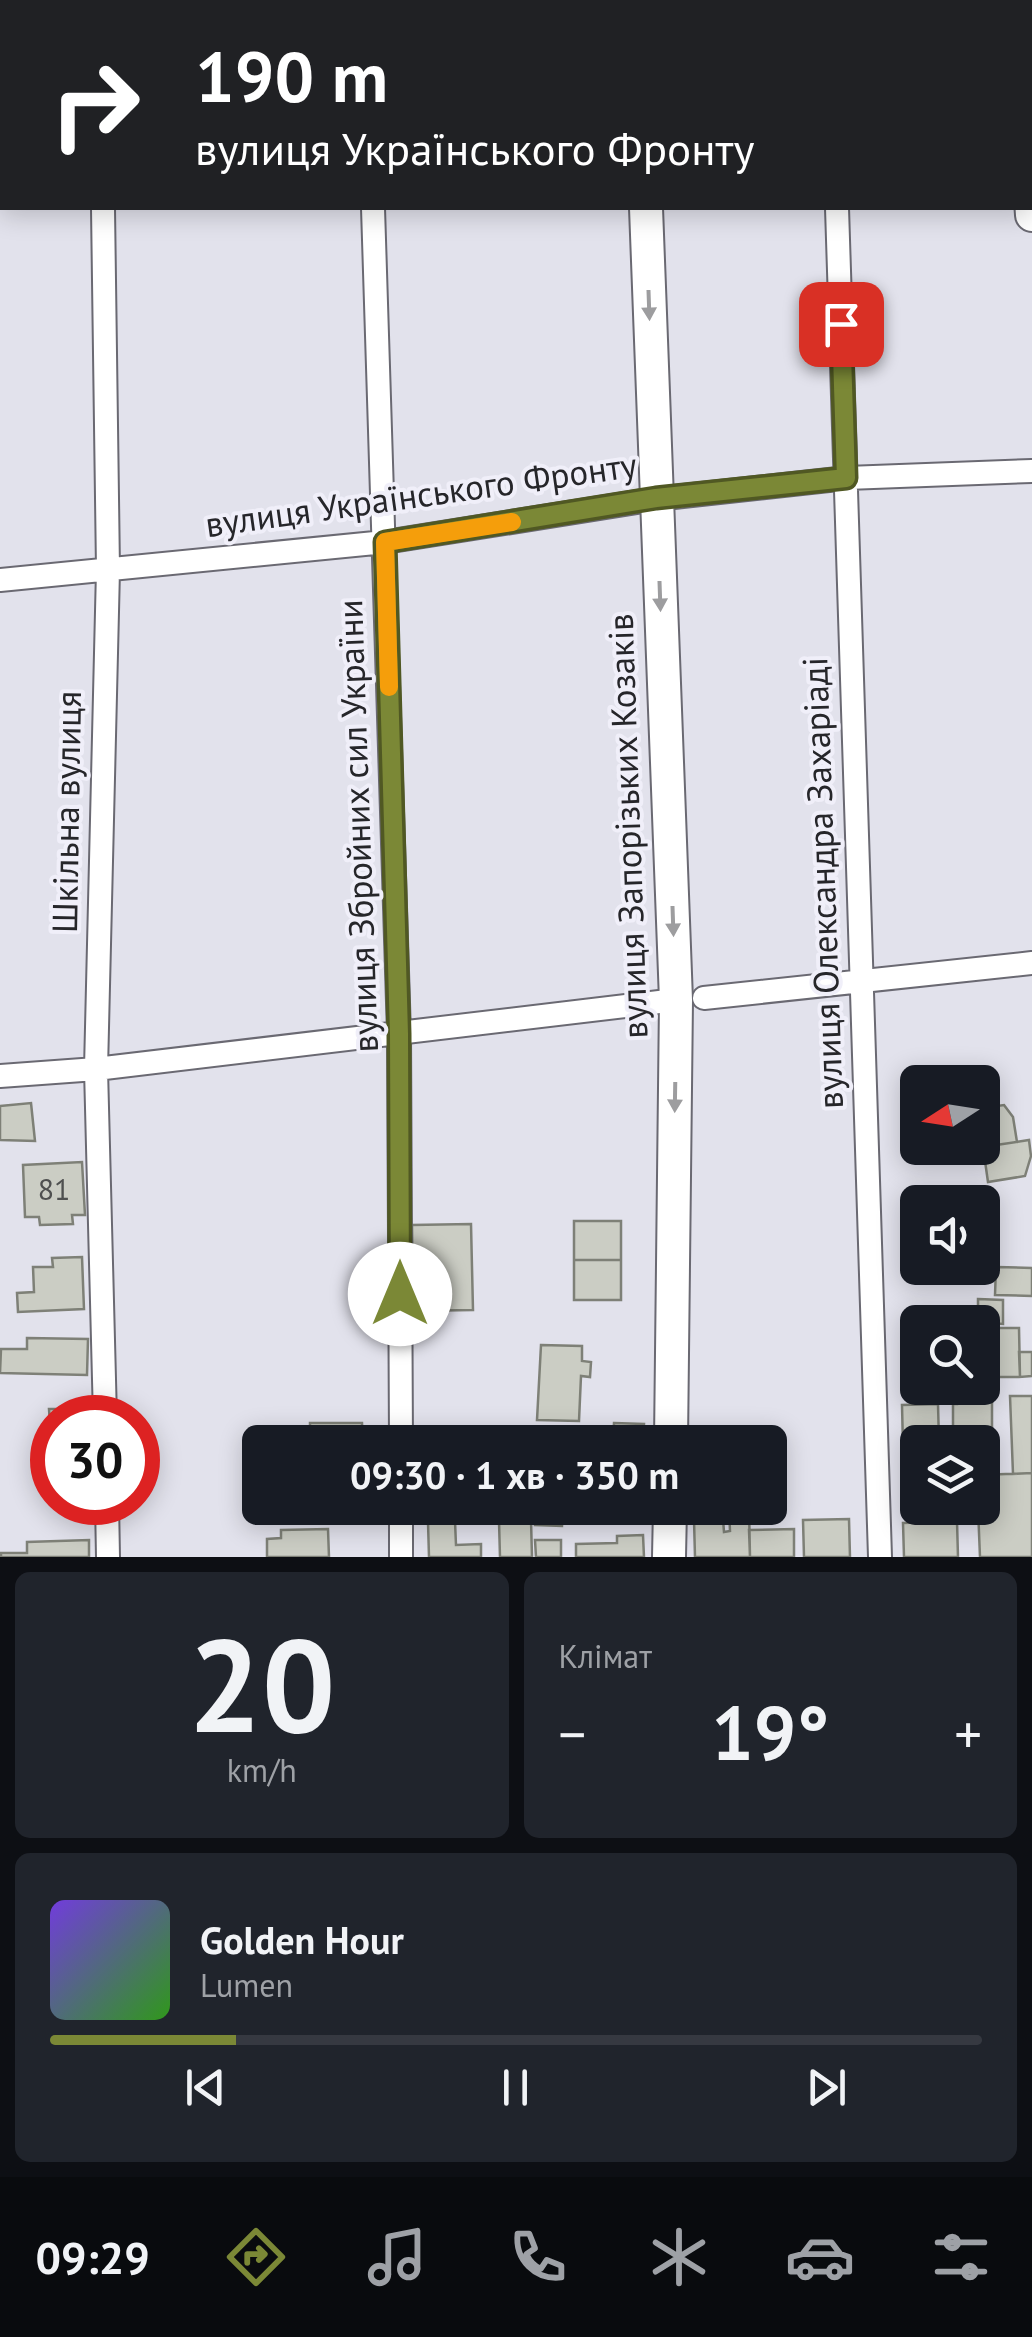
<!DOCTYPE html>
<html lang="uk">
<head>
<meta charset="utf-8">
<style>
  :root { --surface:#171b24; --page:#20242c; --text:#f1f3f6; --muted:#9ea1a6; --line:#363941; --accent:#7b8836 }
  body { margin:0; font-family:"PT Sans",sans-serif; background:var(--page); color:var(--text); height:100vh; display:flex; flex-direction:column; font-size:38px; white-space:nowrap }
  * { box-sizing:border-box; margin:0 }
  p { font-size:32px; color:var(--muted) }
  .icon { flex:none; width:55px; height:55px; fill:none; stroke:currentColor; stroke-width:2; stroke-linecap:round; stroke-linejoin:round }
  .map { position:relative; height:1557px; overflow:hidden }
  .side { display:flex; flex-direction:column; gap:15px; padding:15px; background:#0d0f14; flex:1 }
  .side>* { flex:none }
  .guide { position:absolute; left:0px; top:0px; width:1032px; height:210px; box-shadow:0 5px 25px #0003; background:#202124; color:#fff; overflow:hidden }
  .needle { width:65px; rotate:258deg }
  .fabs { position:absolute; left:900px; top:1065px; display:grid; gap:20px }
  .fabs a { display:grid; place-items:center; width:100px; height:100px; border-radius:15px; background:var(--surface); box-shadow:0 5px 25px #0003; font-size:50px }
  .speed { position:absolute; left:30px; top:1395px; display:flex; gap:20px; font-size:50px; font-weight:700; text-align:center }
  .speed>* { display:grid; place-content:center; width:130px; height:130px; border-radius:50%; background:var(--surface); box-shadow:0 5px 25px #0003; line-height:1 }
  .speed .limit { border:15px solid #d22; background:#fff; color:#111 }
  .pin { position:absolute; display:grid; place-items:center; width:85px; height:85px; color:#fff; margin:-42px; border-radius:20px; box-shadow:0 5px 15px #0006 }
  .me { position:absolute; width:110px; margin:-55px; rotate:0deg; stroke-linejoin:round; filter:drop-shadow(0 0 8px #0008) }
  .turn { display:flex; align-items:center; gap:35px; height:210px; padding:0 30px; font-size:45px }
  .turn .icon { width:130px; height:130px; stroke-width:2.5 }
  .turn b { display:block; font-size:70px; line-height:85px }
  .big { font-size:75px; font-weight:700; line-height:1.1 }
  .side .card { flex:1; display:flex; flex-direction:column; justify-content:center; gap:15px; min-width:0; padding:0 35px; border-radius:15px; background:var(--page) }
  .side .dial { align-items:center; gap:0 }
  .dial b { font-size:130px; line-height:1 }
  .song { display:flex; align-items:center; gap:30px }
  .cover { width:120px; height:120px; border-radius:15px; background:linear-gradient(135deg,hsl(260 70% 55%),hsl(110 70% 35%)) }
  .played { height:10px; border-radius:5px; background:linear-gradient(90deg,var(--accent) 20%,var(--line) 20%) }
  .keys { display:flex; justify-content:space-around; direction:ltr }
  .heat { display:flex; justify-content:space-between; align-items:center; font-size:55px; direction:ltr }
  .side .tiles { flex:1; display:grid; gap:15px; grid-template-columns:1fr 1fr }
  .card:last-child { grid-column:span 2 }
  .trip { position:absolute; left:242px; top:1425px; width:545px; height:100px; border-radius:15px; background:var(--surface); box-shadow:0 5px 25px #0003; font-weight:700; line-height:100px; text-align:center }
  .dock { display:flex; height:160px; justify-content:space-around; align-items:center; background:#090b0e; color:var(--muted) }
  .dock .icon { width:70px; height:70px }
  .dock .current { color:var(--accent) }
  .dock b { font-size:45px; color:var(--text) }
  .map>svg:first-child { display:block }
  .building { fill:#cbcdc4; stroke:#7e8077; stroke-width:2.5 }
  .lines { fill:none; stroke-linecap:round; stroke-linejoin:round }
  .minor-casing { stroke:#6a6972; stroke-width:26 }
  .secondary-casing { stroke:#6a6972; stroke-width:36 }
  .minor { stroke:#fff; stroke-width:22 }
  .secondary { stroke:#fff; stroke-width:32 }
  .oneway { fill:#9d9d9f }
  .route-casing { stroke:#505823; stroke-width:25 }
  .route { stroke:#7b8836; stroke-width:18 }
  .slow { stroke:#f59e0b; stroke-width:18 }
  .labels { text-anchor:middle; stroke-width:8; stroke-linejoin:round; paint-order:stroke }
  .number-label { font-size:30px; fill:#4f5050 }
  .street-label { font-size:35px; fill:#26262a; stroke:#f0eff9 }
</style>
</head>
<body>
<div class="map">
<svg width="1032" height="1557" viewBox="0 0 1032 1557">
  <rect width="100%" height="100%" fill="#e2e2ec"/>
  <path class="building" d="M678 0H730V2H679Z
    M31 1103 35 1141 0 1140V1106Z
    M1004 1105 1013 1117 1017 1142 982 1147V1108Z
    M1029 1140 1031 1156 1025 1176 988 1182 983 1147Z
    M82 1162 85 1215H72L73 1224 40 1225 39 1217H25L23 1165Z
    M574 1221H621V1260H574Z
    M471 1224 473 1310 413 1311 412 1225Z
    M982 1229H994L993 1242 982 1241Z
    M82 1257 84 1309 18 1312 17 1293 34 1292 33 1267H53L52 1258Z
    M574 1260H621V1300H574Z
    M996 1267 1032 1268V1296L995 1295Z
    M978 1299 1003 1300V1324L978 1322Z
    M982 1328H1019L1020 1377H982Z
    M27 1338 88 1339 87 1375 0 1373 1 1349H27Z
    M541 1345 582 1346V1361L591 1362 590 1377 581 1376 579 1421 537 1420Z
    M1019 1352H1032V1376L1020 1377Z
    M957 1391H992V1429H953V1404H957Z
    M1010 1396H1032V1473L1013 1474Z
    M938 1404 939 1442H918V1488H904L902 1405Z
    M49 1409H84V1418H52V1455Z
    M310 1423H362L363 1442H310Z
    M614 1423 644 1424 643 1442H613Z
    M1032 1473V1557H980L978 1508H982V1475Z
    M535 1508H563L562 1526 535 1525Z
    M573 1508H640L639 1522 601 1520V1517H591V1510Z
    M749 1508 750 1557H695L694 1520 723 1519 724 1532 730 1531 729 1509Z
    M849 1519 850 1557H804L803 1520Z
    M531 1520 532 1557H500L499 1521Z
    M455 1521 456 1545 481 1544V1557H429L428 1522Z
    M957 1521 958 1557H904L903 1523Z
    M328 1529 329 1557H267V1539L281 1538V1530Z
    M794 1529V1557H750L749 1530Z
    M643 1535 644 1557H576V1544L617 1543V1536Z
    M89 1540V1557H1V1553H27V1542Z
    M535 1540H561V1557H536Z"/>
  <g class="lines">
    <g class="minor-casing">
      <path id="minor" d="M98 0V2
        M362 0 363 2
        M830 0V2
        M1030 36H1032
        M0 138H2
        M103 208 108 570 96 1069 105 1418
        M373 208 399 1034 401 1442
        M837 208 880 1557
        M0 580 385 542 656 499 847 478 1032 471
        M704 998 1032 963
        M0 1076 96 1069 676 1000
        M107 1502 108 1557
        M401 1508V1557"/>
    </g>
    <g class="secondary-casing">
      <path id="secondary" d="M641 0V2
        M1018 0 1019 2
        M1030 185 1032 215
        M646 208 676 1000 671 1442
        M669 1557 670 1508"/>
    </g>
    <use href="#minor" class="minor"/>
    <use href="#secondary" class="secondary"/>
  </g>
  <defs><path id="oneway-solid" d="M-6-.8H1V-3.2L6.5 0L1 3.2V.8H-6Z" transform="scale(2.5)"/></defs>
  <g class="oneway">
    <use href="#oneway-solid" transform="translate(649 305) rotate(88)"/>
    <use href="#oneway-solid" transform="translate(660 596) rotate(88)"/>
    <use href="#oneway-solid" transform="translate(673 921) rotate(88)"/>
    <use href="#oneway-solid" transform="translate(675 1097) rotate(91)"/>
  </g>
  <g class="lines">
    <g class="route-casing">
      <path id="route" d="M400 1294 399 1034 385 542 656 498 846 478 841 324"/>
    </g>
    <use href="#route" class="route"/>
    <path class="slow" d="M389 687 385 542 512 522"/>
  </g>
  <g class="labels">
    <g class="number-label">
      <text x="54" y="1200">81</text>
    </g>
    <g class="street-label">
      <text transform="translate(421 495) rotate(-8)" y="12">вулиця Українського Фронту</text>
      <text transform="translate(67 812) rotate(-89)" y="12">Шкільна вулиця</text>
      <text transform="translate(358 826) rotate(-92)" y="12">вулиця Збройних сил України</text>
      <text transform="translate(628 826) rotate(-92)" y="12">вулиця Запорізьких Козаків</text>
      <text transform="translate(823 883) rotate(-92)" y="12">вулиця Олександра Захаріаді</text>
    </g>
  </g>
</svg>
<div class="fabs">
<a><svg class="needle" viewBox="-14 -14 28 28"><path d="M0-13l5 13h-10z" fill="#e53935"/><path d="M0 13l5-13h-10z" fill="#9ea1a6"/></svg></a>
<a><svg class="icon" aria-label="sound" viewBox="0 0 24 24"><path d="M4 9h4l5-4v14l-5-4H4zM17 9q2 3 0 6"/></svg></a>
<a><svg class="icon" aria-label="search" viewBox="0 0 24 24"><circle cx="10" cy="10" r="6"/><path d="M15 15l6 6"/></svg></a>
<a><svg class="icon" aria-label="layers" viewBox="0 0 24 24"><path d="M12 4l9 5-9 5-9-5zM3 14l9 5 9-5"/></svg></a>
</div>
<div class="speed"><div class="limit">30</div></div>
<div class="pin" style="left:841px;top:324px;background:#d93025"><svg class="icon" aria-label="arrive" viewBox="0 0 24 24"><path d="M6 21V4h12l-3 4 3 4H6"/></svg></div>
<svg class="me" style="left:400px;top:1294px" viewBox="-20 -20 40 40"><circle r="19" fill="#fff"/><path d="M0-13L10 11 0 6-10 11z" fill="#7b8836"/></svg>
<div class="trip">09:30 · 1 хв · 350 m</div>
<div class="guide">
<div class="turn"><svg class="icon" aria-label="right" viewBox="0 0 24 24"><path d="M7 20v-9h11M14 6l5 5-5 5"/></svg><div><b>190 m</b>вулиця Українського Фронту</div></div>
</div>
</div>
<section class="side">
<div class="tiles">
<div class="card dial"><b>20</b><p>km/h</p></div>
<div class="card"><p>Клімат</p>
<div class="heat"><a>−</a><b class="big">19°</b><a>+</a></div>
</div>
<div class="card">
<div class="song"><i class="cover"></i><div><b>Golden Hour</b><p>Lumen</p></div></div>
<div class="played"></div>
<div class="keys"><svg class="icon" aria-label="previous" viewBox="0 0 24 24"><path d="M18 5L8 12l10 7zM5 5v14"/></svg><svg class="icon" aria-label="pause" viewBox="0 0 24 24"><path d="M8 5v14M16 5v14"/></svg><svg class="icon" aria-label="next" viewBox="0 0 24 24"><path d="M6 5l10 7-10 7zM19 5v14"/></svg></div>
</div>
</div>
</section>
<nav class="dock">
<b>09:29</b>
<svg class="icon current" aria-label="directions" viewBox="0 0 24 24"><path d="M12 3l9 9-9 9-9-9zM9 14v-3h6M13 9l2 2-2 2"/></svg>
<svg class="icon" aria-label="music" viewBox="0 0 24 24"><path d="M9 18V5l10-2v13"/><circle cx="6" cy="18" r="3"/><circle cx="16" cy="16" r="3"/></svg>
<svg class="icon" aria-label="phone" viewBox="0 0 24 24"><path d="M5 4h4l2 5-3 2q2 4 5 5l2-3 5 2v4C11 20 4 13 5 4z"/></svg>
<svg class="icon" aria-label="climate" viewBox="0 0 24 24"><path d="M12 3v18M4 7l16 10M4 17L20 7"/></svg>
<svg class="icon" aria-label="car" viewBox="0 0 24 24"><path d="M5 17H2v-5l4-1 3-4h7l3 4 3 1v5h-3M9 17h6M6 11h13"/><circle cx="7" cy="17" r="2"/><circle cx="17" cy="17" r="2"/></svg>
<svg class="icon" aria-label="filters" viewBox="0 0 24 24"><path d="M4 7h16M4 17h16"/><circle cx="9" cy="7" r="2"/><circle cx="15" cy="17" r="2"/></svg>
</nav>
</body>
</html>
